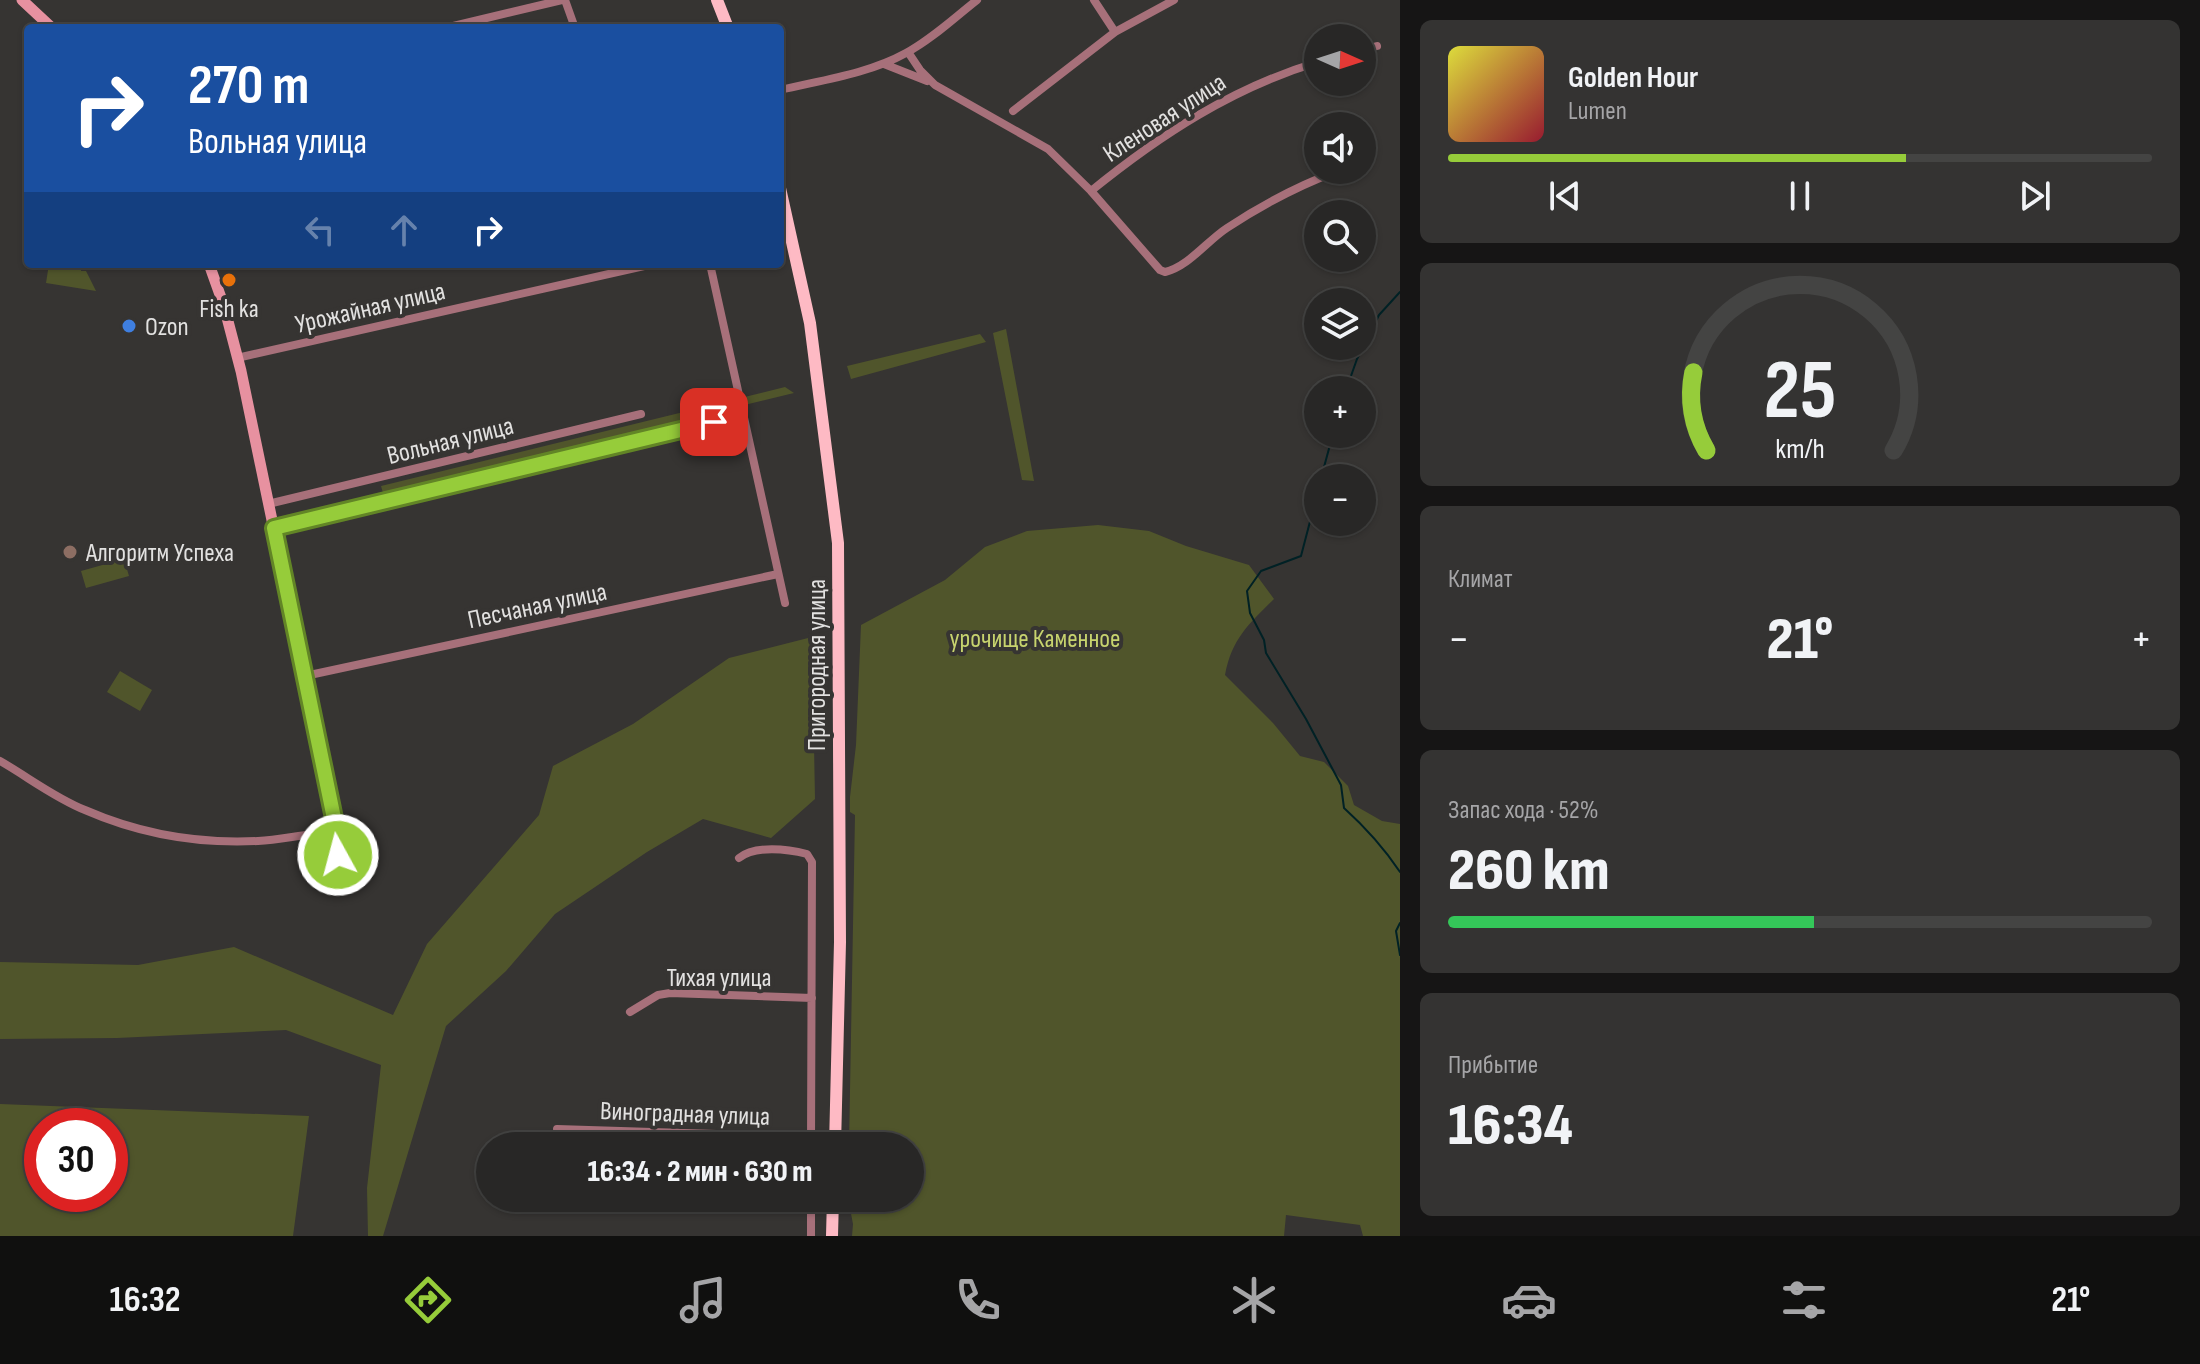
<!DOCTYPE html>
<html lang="ru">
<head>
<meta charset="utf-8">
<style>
  :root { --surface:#282726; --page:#343332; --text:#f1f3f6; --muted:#a5a5a7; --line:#444443; --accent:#96cc3a }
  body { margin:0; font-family:"Sofia Sans Condensed",sans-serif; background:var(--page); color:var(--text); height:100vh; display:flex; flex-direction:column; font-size:30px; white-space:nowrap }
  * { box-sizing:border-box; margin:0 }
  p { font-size:26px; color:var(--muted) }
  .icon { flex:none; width:44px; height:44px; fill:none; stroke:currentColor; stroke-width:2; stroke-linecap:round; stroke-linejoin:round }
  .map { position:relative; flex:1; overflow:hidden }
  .sheet { display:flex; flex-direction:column; gap:20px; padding:20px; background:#161515; width:800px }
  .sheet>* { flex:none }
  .hud { position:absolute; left:24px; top:24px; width:760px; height:244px; border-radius:8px; box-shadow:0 2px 6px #0004,0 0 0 2px var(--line); background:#1a4fa0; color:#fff; overflow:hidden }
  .needle { width:52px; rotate:93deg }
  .tools { position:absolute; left:1304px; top:24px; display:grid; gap:16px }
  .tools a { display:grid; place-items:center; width:72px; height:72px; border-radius:50%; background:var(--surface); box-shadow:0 2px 6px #0004,0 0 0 2px var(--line); font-size:40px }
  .speed { position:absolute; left:24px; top:1108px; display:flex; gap:16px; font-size:40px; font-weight:700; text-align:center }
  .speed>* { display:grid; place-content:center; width:104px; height:104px; border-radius:50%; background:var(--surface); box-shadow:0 2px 6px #0004,0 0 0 2px var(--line); line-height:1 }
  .speed .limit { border:12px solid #d22; background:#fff; color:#111 }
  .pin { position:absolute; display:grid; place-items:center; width:68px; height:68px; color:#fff; margin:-34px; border-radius:16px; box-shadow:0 4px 12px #0006 }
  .me { position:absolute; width:88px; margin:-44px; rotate:353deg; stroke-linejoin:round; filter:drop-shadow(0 0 6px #0008) }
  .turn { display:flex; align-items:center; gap:28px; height:168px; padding:0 32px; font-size:36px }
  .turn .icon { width:104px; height:104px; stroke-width:2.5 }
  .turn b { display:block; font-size:56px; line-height:68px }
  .lanes { display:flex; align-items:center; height:76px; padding:0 32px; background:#0003; justify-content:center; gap:40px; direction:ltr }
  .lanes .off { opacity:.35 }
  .big { font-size:60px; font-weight:800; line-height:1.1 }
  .sheet .widget { flex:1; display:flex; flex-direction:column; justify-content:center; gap:12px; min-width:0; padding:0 28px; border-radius:12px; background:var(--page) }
  .sheet .dial { align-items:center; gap:0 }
  .dial svg { height:208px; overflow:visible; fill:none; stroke:var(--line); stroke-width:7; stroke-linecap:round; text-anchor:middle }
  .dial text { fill:var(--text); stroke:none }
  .song { display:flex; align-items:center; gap:24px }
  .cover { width:96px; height:96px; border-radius:12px; background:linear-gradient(135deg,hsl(60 70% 55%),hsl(350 70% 35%)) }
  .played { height:8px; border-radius:4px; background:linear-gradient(90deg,var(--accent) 65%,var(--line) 65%) }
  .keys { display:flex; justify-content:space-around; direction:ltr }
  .heat { display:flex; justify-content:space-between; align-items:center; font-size:44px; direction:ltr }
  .charge { height:12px; border-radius:6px; background:linear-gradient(90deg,#34c759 52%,var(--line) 0) }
  .trip { position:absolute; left:476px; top:1132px; width:448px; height:80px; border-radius:40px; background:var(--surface); box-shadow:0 2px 6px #0004,0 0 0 2px var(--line); font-weight:800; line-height:80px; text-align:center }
  .menu { display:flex; height:128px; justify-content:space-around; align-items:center; background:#10100f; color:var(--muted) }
  .menu .icon { width:56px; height:56px }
  .menu .active { color:var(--accent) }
  .menu b { font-size:36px; color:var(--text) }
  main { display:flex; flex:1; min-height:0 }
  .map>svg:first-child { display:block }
  .green { fill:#50552b; fill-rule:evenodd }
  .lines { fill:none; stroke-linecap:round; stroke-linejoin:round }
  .stream { stroke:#002125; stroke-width:2 }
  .street { stroke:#a7707a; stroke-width:8 }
  .secondary { stroke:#e791a0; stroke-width:11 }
  .primary { stroke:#febac4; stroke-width:12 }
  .route-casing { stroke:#628526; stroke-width:20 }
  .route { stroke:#96cc3a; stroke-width:14 }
  .food-dot { fill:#e8710a; stroke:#363432; stroke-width:3 }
  .shop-dot { fill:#3f7fe0; stroke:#363432; stroke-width:3 }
  .education-dot { fill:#8d6e63; stroke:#363432; stroke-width:3 }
  .labels { text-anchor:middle; stroke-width:8; stroke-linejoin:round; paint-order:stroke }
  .street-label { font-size:26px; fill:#e2e1e0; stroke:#363432 }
  .poi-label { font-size:26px; fill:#e2e1e0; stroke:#363432; text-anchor:start }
  .park-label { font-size:26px; fill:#c7d36e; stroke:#363432 }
</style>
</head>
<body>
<main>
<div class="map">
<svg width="1400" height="1236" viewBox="0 0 1400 1236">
  <rect width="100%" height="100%" fill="#363432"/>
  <path class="green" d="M49 264 81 265V271H86L96 291 46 283Z
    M1006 329 1034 481 1022 480 993 333Z
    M980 334 986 342 851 379 847 366Z
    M785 387 794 393 383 493 381 486Z
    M1098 525 1149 531 1186 546 1249 565 1274 599C1249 624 1232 638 1225 675L1273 723 1300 756 1324 762 1348 786 1354 805 1382 821 1400 824V1236H1363L1360 1225 1286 1215 1284 1236H852L853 1224 848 1198H910V1146H849L855 815 850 812V797L856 745 861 625 945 580 985 547 1027 531Z
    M124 559 129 576 86 588 81 571Z
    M812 637 815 799 771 838 703 819 647 852 555 914 506 971 446 1026 383 1236H368L367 1188 381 1065 286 1030 117 1038 0 1039V962L138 965 234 947 393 1015 427 944 539 815 553 766 633 724 729 658Z
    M120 671 152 690 140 711 107 692Z
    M0 1104 309 1116 293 1236H0ZM42 1126H110V1194H42Z"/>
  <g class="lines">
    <path class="stream" d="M1346 390 1357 359 1379 315 1400 292
      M1321 478 1333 434
      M1318 491 1301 556 1261 571 1247 591 1250 613 1264 640 1266 653 1306 719 1341 785 1344 808C1365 827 1384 848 1400 872
      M1400 923 1396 931 1400 955"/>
    <path class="street" d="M565 0 575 28
      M1094 0 1115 32
      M445 28 562 0
      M1362 50 1377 46
      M908 52 920 70 935 85 1048 149 1091 191C1160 135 1232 88 1318 62
      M884 64 927 81
      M780 90C822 80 868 74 906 53 932 39 954 18 977 0
      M1013 111 1115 32 1174 0
      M1091 191 1160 270 1165 272C1189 266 1207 241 1227 228 1263 204 1300 185 1340 170
      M710 264 785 603
      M237 358 653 264
      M694 402 738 392
      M268 504 641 414
      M274 528 743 415
      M305 676 778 574
      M0 761C28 777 55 798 85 810 140 834 199 844 258 841 277 840 295 836 313 834L336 828 339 846 338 855C329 860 325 859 317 853L313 834
      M739 858C755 845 788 849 807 854L812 862 811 1146
      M630 1012 658 995 670 993 812 998
      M557 1129 811 1137
      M811 1236V1198"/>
    <path class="secondary" d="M22 0 52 28
      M209 264 224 306 241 371 336 828"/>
    <path class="primary" d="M717 0 728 28
      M780 188 810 323 838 543 840 942 835 1146
      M832 1236 833 1198"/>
  </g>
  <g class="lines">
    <g class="route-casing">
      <path id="route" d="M338 855 339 846 336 828 274 528 714 422"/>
    </g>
    <use href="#route" class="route"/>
  </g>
  <circle class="food-dot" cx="229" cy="280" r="8"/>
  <circle class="shop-dot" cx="129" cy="326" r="8"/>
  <circle class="education-dot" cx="70" cy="552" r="8"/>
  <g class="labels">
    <g class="street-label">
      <text transform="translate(1164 117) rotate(-33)" y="9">Кленовая улица</text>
      <text transform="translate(370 307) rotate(-13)" y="9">Урожайная улица</text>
      <text transform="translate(450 440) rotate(-14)" y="9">Вольная улица</text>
      <text transform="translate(537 605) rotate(-12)" y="9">Песчаная улица</text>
      <text transform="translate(816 665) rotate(-90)" y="9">Пригородная улица</text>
      <text x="719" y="986">Тихая улица</text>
      <text transform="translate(685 1113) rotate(2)" y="9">Виноградная улица</text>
    </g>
    <g class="poi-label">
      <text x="229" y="317" text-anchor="middle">Fish ka</text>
      <text x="145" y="335">Ozon</text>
      <text x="86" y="561">Алгоритм Успеха</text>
    </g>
    <g class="park-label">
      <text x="1035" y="647">урочище Каменное</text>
    </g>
  </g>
</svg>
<div class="tools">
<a><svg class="needle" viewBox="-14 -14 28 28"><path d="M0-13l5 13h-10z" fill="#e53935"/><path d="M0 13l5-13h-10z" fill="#a5a5a7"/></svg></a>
<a><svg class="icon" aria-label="sound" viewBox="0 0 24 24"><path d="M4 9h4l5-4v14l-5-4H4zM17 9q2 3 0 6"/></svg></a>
<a><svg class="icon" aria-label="search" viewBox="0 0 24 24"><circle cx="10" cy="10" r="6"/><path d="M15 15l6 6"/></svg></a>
<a><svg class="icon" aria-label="layers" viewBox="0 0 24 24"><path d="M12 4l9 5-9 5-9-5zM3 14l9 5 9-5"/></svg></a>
<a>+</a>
<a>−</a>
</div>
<div class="speed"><div class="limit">30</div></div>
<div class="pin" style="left:714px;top:422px;background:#d93025"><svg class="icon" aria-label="arrive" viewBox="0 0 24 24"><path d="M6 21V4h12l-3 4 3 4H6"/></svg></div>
<svg class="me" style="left:338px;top:855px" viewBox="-20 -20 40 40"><circle r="17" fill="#96cc3a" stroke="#fff" stroke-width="3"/><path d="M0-11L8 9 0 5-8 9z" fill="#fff"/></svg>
<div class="trip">16:34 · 2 мин · 630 m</div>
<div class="hud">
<div class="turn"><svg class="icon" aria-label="right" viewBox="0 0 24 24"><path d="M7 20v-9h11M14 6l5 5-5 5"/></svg><div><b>270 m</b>Вольная улица</div></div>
<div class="lanes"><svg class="icon off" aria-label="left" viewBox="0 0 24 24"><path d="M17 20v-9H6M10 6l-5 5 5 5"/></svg><svg class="icon off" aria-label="ahead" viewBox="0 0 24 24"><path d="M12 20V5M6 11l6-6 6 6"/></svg><svg class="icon" aria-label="right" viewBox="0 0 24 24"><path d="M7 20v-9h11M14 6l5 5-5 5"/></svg></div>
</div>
</div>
<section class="sheet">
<div class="widget">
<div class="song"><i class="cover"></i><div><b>Golden Hour</b><p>Lumen</p></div></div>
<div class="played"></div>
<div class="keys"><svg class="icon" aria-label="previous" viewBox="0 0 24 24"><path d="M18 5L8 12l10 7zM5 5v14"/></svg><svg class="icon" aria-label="pause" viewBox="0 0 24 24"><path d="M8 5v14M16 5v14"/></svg><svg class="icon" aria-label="next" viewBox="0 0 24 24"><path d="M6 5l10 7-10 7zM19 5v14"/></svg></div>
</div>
<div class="widget dial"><svg viewBox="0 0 100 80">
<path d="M14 69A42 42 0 1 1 86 69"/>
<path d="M14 69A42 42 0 0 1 9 39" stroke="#96cc3a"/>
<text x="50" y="56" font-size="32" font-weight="700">25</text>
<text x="50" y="72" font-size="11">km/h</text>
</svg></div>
<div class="widget"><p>Климат</p>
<div class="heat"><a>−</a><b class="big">21°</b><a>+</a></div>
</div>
<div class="widget"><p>Запас хода · 52%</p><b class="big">260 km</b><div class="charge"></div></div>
<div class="widget"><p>Прибытие</p><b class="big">16:34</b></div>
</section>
</main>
<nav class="menu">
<b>16:32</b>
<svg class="icon active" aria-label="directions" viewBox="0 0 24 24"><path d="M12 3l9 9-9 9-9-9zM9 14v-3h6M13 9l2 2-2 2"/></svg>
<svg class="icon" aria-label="music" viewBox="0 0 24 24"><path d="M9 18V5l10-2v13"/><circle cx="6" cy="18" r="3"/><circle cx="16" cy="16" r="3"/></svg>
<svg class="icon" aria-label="phone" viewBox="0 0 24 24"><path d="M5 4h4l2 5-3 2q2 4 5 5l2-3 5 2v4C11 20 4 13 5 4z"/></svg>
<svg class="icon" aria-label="climate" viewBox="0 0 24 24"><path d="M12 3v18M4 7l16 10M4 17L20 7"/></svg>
<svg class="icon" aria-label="car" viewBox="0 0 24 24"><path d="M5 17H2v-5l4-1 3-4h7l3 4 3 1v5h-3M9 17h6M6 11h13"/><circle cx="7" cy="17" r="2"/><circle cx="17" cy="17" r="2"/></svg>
<svg class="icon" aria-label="filters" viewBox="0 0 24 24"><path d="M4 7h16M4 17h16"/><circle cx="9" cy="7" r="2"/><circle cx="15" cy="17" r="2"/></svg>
<b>21°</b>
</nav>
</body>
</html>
